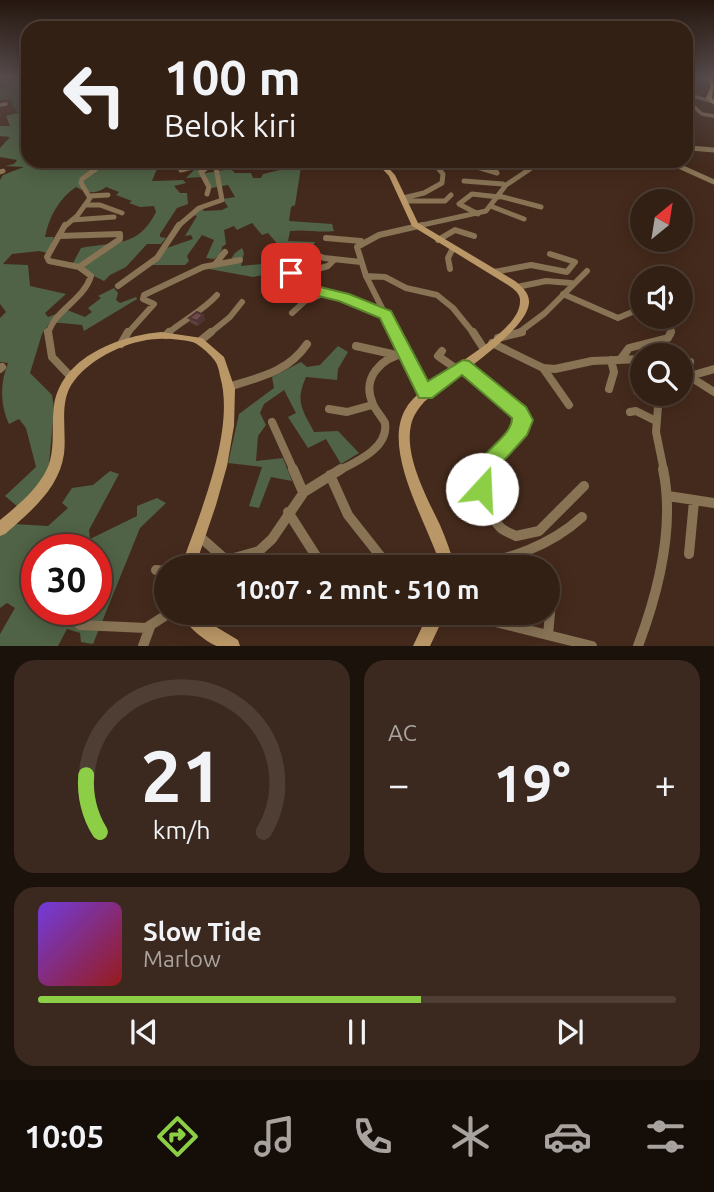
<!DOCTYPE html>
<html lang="id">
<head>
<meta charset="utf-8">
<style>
  :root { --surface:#332015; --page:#3b281e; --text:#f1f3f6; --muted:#a9a3a0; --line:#4e3e34; --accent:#8cce45 }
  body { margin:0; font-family:Ubuntu,sans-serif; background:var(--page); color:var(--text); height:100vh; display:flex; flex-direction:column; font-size:26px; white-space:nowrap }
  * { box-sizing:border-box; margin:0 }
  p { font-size:23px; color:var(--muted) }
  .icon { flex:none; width:38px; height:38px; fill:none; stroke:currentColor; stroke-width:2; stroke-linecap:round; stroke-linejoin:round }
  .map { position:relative; height:646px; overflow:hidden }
  .sheet { display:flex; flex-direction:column; gap:14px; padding:14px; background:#1c120c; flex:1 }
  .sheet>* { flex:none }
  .guide { position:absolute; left:21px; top:21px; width:672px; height:147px; border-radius:21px; box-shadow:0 4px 18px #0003,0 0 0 2px var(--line); background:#332015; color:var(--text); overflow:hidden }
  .needle { width:46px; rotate:30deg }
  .fabs { position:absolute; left:630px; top:189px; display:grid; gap:14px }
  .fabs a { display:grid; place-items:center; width:63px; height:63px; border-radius:50%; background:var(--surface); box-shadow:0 4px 18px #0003,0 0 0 2px var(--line); font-size:35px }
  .speed { position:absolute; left:21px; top:534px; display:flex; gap:14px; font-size:35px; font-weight:700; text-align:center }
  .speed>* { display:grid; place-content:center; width:91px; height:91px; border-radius:50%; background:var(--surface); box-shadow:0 4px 18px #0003,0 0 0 2px var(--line); line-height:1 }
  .speed .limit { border:10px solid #d22; background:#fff; color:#111 }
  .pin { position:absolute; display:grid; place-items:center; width:60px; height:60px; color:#fff; margin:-30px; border-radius:14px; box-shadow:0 4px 10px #0006 }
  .me { position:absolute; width:77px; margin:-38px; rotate:20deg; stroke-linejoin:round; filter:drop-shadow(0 0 5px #0008) }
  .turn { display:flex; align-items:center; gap:24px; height:147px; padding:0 28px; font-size:32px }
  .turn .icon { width:91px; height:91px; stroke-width:2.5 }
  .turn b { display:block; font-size:49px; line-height:60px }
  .big { font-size:52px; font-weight:700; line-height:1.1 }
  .sheet .tile { flex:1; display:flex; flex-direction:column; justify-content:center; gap:10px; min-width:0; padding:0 24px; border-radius:21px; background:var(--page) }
  .sheet .dial { align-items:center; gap:0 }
  .dial svg { height:182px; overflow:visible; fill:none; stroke:var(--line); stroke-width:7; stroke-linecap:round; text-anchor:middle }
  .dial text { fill:var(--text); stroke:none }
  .song { display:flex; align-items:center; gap:21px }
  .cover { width:84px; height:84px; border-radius:10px; background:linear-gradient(135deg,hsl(260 70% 55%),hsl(0 70% 35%)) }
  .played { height:7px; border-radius:4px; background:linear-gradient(90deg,var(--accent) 60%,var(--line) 60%) }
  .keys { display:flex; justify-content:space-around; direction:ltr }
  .heat { display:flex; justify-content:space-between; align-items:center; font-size:38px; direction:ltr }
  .sheet .tiles { flex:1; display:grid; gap:14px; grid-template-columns:1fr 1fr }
  .tile:last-child { grid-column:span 2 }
  .trip { position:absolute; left:154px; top:555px; width:406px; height:70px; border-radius:35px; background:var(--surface); box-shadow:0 4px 18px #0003,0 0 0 2px var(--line); font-weight:700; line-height:70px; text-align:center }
  .dock { display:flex; height:112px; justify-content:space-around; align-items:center; background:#140d08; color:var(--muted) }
  .dock .icon { width:49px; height:49px }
  .dock .active { color:var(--accent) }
  .dock b { font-size:32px; color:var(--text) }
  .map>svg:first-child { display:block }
  .green { fill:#3b4b32 }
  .forest { fill:#506346; fill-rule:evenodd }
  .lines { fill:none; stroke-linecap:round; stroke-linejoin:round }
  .street-far4 { stroke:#887355; stroke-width:3.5 }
  .street-far3 { stroke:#887355; stroke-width:5 }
  .street-far2 { stroke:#887355; stroke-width:6 }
  .street-far1 { stroke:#887355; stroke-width:8 }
  .street { stroke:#887355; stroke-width:10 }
  .secondary { fill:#ba9767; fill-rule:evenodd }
  .wall { fill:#614040 }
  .shaded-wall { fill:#4f3434 }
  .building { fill:#714b4b; stroke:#4f3434; stroke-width:2 }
  .route { fill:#8cce45; stroke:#5b862d; stroke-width:2 }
</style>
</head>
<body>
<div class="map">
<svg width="714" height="646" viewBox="0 0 714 646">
  <rect width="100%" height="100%" fill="#442a1c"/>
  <path class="green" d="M0 78H28V115L21 116 13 107 11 99 0 100V88L6 87 8 84H0Z"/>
  <path class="forest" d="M17 113 21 116 28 115V161H169L156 171 152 181 183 180 186 183 174 186 180 193H187L188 204 177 208 160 234V237L166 238 161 244H147L126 267 110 275 104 281 72 265 81 248C116 241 138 248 156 212L154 206 140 207 129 203 132 201 116 195 119 192 106 187C95 195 87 193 76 187 59 198 49 217 45 237H54L48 253 39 251 12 254 3 264 28 265 30 286 66 294 45 313 48 317 67 310 85 317 92 312 88 308 101 298 98 296 114 288 118 293 116 300 120 303 136 297 137 299 84 331 82 325 50 322 42 334 30 373 52 395 54 408 49 464 45 477 18 507 5 496 36 467 26 428 19 419 9 424C0 405 0 382 8 363L0 362V318L6 312 0 304V180L3 175 24 167 5 166 14 164 17 160 0 157V148L10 137 0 136V126H10L6 116Z
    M287 161H302L295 205 291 207 289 221 332 224 334 231C319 233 306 229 290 231L288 241 315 242 313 246 296 244C287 251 286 261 291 271L309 272 310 276H305L310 287 305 289 291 274 287 275 283 271 253 277 209 269 215 265H227L235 253 242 248 244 253 241 266 272 263 280 258 276 252 281 248 268 233 262 235 252 223 237 230 234 226 224 230 226 244 222 247 221 254 214 259 206 258 214 240 202 235 187 256 189 261 185 265H151L161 250 193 239 191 235 185 236 197 216 190 214 201 206 204 211 222 210 228 207 223 199 235 197 228 185 212 188 202 177 186 178 197 167 206 173 231 169 235 173H251L253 178H261L263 174 288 168 292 162Z
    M338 346 348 352 338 369 337 380 306 377C295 402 302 409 314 432L338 431 359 453 341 464 326 439 308 448 288 417 296 413 284 390 264 404 260 413 266 425 258 436 256 461 283 458 292 481 271 477 259 508 249 506 262 467 228 463 239 414 274 388 272 377 301 362 307 367 320 365Z
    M110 471 119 474 89 530 90 539 137 516V506L157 498 166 503 140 528 93 644 81 642 80 633 67 629 58 646H0V634L15 608 7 603 0 608V529L14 524 48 526 68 508 62 503 72 488 93 485ZM37 550H96V609H37Z"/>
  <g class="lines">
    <path class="street-far4" d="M686 94 714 102
      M693 97 691 104 702 114 714 116
      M0 105 6 104"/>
    <path class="street-far3" d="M690 148 714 150
      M262 161 279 164
      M468 161 474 166 497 173
      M487 161 497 173
      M214 164 252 161
      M659 165 674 164 714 182
      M181 170 208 163
      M0 172 3 171
      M464 181 503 184
      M207 194 209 187 201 172 213 163
      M89 196 108 195
      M499 196 541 207
      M403 198 424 193 442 183 443 174 432 161
      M409 201H445L451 195
      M85 205H100L122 213
      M493 207 524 219
      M478 214 459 204 472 194 499 197
      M72 220 114 217
      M64 227 77 216 90 198 81 183 82 179 107 161
      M177 227 199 208 222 200 216 168 212 161
      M413 227 486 211 506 185 530 169 535 161"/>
    <path class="street-far2" d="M59 236 120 234V239L79 267
      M326 238 361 241
      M438 240 455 230 474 236
      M306 251 324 258 361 262
      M216 263 225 252
      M450 269 448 258 453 248
      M314 270 328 266 334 260
      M494 272 531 265 567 272 575 262 550 254
      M291 273 308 287 324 293
      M366 276 385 277 406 288 437 295 453 308 474 334
      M118 286 157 258 179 225
      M517 287 546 281 571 283
      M563 294 618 318 637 310
      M292 313 305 301 325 293 385 315
      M48 334C55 309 83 301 91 276L79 267 49 261 47 257 65 225
      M127 334 154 304 143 299 144 295 203 267 240 260
      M167 334C183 320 203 311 217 295
      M209 334 230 317 242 302
      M395 334 366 276 357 247 379 235 423 225
      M517 334 545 313 587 271
      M671 334 672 323"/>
    <path class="street-far1" d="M48 332 52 357 71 377
      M394 332 425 393
      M473 332 484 349
      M166 335 169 332
      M498 338 522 332
      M200 341 211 332
      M492 343 543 368 555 369 592 361 642 359
      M121 344 128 332
      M356 346 392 354
      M442 351 438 356 458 370
      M620 360 629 348 668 338 671 332
      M681 360 690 362
      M463 366 519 412 523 420 513 439 490 461 486 471
      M543 368 569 405
      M0 369 2 367
      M681 371 714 392
      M690 376 714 369
      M231 386C261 377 289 371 307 344
      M609 389 614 372 611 360
      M637 391H642
      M659 394 656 432 664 471
      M329 409 347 412 372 405
      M630 412 636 411 654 420
      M272 422 294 471
      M338 471C356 462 389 448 385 423 382 417 376 411 373 404 361 378 381 358 405 353"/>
    <path class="street" d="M293 469 303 492
      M486 469C479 486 487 514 501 528 504 531 512 534 516 536L539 531 584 486
      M330 475 348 515 389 567
      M668 496 714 503
      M288 512 323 567
      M199 536 225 559
      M689 554 694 501
      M202 567 259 551 272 539 304 492 341 469
      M468 567C510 559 550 546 582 517
      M156 570 166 571
      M455 612 592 646
      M80 625 146 628 171 612
      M548 635 552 592
      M143 646 150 627
      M638 646C658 593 675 526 663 469"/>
    <path class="secondary" d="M707 78H711L714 83 712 98 714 100V105L706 98 711 85Z
      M375 161H382L395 175 418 223 515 281C521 286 530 293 529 303 527 332 448 381 424 402 418 409 413 416 411 425 404 456 427 498 440 525 446 539 451 553 455 567H441C428 524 382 452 405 410 424 375 519 338 520 302 521 294 514 289 508 285L412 226 389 176Z
      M161 332 202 338 224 357 235 389 234 426 227 466 216 505 195 567H181C199 515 236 430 220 376 219 371 218 365 215 361 212 356 201 346 195 343 188 340 166 338 158 339 129 340 92 357 74 381 58 401 67 430 64 454 59 489 30 512 5 534L0 536V520C17 506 37 490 47 469 56 450 51 426 54 406 61 357 119 336 161 332Z
      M178 612H198L213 625 238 640 240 646C233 646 224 646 217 646 206 643 183 622 178 612Z
      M429 612H446L430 646H413Z"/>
  </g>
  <path class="wall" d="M203 315 205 320 198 326 191 323 189 318Z"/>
  <path class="shaded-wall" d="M203 315 205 320 198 326 197 321Z"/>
  <path class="building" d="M197 312 203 315 197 321 189 318Z"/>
  <linearGradient id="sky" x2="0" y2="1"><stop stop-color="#25170f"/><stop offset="0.46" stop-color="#564a4b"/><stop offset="1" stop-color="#564a4b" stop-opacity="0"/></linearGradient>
  <rect width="714" height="168" fill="url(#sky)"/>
  <path class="route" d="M291 269 320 287 349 294 391 311 428 381 463 360 469 361 526 407 533 420 527 435 498 467 490 496 482 499 475 496C458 459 513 442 512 418L462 375 432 398H419L380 318 339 301 310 294 286 276 284 273Z"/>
</svg>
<div class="fabs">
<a><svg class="needle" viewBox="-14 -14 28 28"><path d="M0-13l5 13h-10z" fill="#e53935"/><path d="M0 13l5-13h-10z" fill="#a9a3a0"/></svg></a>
<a><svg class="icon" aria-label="sound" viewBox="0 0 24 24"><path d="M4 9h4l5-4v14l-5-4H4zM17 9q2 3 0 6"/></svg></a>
<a><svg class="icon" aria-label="search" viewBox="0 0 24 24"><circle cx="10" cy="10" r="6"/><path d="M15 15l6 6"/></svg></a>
</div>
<div class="speed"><div class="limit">30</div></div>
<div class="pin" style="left:291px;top:273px;background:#d93025"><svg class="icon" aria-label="arrive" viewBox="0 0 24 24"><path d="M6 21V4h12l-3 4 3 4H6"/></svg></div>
<svg class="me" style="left:482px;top:489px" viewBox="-20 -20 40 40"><circle r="19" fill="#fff"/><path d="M0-13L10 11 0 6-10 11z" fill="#8cce45"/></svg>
<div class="trip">10:07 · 2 mnt · 510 m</div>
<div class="guide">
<div class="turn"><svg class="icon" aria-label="left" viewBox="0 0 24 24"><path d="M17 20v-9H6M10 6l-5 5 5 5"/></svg><div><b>100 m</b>Belok kiri</div></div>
</div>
</div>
<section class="sheet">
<div class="tiles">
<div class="tile dial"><svg viewBox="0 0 100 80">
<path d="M14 69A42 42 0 1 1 86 69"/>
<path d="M14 69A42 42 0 0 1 8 44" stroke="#8cce45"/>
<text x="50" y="56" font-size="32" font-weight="700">21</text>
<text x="50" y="72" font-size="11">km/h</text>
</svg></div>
<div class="tile"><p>AC</p>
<div class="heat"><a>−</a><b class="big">19°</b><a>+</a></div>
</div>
<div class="tile">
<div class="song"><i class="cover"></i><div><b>Slow Tide</b><p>Marlow</p></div></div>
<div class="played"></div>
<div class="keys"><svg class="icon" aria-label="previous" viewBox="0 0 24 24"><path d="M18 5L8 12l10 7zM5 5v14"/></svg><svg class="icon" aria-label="pause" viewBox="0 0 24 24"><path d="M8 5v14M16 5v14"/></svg><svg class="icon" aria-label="next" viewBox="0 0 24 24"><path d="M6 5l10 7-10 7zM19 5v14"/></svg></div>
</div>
</div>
</section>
<nav class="dock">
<b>10:05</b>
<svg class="icon active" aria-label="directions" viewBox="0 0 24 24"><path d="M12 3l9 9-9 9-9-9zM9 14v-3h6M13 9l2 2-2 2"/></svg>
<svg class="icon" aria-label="music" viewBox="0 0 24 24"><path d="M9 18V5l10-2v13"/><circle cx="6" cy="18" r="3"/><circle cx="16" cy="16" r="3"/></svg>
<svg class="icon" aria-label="phone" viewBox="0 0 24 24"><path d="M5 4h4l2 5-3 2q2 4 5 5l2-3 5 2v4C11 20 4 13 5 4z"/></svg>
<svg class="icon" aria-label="climate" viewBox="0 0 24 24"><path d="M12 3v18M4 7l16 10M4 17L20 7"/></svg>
<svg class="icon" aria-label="car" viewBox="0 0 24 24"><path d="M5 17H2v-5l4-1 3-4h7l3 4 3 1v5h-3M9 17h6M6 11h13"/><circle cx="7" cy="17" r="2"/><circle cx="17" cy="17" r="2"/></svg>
<svg class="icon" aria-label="filters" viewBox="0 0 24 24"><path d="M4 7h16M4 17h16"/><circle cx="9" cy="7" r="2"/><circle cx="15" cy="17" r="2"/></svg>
</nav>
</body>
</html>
